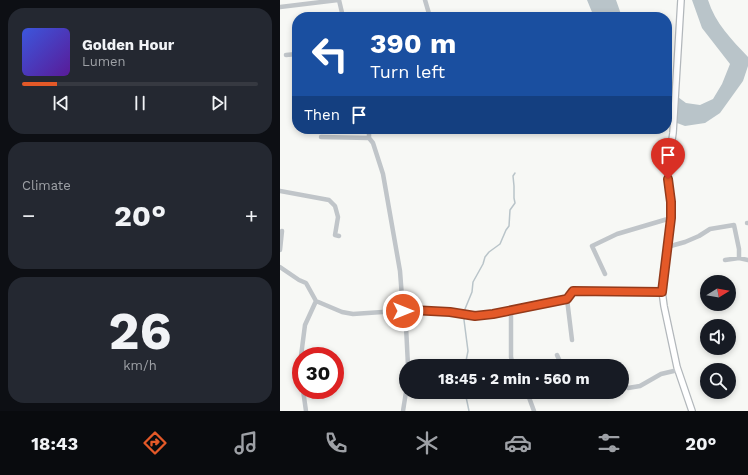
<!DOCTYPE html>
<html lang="en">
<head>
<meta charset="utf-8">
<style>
  :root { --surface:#171b24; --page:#242831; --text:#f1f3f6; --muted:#9ea1a6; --line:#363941; --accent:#e45928 }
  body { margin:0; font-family:"Work Sans",sans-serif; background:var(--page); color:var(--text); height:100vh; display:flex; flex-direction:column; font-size:15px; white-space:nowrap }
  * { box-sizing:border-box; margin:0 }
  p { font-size:13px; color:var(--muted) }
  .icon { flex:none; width:22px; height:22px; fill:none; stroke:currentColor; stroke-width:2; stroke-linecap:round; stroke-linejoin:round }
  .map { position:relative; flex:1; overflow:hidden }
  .sheet { display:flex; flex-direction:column; gap:8px; padding:8px; background:#0d0f14; width:280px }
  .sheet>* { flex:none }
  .banner { position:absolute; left:12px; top:12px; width:380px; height:122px; border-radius:16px; box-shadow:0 2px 6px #0003; background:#1a4fa0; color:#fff; overflow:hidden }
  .needle { width:26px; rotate:79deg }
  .controls { position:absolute; left:420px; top:275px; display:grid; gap:8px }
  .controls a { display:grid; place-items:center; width:36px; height:36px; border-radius:50%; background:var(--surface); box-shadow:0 2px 6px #0003; font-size:20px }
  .speed { position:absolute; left:12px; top:347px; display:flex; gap:8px; font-size:20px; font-weight:700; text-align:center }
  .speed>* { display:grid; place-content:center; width:52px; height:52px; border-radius:50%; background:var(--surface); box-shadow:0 2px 6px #0003; line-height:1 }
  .speed .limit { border:6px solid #d22; background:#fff; color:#111 }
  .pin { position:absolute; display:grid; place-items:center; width:34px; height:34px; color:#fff; margin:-41px -17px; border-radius:50% 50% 50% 0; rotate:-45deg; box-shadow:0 0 4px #0007 }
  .pin .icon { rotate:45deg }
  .me { position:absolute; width:44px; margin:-22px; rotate:90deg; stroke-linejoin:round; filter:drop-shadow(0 0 3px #0008) }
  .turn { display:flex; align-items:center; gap:14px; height:84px; padding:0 12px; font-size:18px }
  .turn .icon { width:52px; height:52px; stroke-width:2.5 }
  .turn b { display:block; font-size:28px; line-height:34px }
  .then { display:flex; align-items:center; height:38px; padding:0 12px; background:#0003; gap:8px; font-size:15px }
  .big { font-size:30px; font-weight:700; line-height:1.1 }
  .sheet .tile { flex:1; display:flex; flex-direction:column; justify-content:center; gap:6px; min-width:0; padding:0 14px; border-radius:16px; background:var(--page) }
  .sheet .dial { align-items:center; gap:0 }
  .dial b { font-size:52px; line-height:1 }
  .song { display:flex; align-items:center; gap:12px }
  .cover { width:48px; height:48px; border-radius:6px; background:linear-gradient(135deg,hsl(230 70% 55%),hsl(270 70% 35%)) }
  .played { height:4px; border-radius:2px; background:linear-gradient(90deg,var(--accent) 15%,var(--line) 15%) }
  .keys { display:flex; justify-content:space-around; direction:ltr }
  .heat { display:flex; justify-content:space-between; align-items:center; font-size:22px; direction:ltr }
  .trip { position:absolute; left:119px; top:359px; width:230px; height:40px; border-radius:20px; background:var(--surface); box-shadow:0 2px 6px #0003; font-weight:700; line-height:40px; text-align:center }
  .menu { display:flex; height:64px; justify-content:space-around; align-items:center; background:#090b0e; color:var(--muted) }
  .menu .icon { width:28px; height:28px }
  .menu .selected { color:var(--accent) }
  .menu b { font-size:18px; color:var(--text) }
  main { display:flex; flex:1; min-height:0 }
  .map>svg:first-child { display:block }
  .water { fill:#b9c4c9 }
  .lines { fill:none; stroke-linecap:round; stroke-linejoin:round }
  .stream { stroke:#b9c4c9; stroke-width:1.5 }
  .major-casing { stroke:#b2b7bb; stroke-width:8 }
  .minor { stroke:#c0c5c9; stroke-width:4.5 }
  .major { stroke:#fff; stroke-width:5.5 }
  .route-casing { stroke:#943a1a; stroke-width:10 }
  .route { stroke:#e45928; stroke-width:7 }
</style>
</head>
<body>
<main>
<section class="sheet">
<div class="tile">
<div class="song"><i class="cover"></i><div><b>Golden Hour</b><p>Lumen</p></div></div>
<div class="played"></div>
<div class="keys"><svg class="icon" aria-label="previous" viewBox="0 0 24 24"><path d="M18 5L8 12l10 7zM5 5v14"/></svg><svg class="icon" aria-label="pause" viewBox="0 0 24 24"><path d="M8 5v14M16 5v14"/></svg><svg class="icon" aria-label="next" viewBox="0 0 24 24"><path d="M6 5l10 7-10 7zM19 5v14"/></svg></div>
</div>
<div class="tile"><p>Climate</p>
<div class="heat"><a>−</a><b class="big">20°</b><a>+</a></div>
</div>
<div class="tile dial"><b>26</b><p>km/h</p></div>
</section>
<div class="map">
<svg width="468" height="411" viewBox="0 0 468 411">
  <rect width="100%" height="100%" fill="#f7f8f5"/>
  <path class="water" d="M307 0H336L342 17H314Z
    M412 0H428C435 23 452 40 468 57V66L463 81 440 113 425 123 405 126 397 123 387 112V89L406 103 420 105 433 99 442 84 450 64 422 28Z"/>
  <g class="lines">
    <path class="stream" d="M185 313V309L192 292 193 282 203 264 205 257 209 252 220 244 226 230 229 226 230 210 235 203 234 198V186L233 176 235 173
      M185 315 184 320 188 351 185 366
      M185 392 189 411"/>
    <g class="major-casing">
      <path id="major" d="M401 0 393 133 388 166V179L391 202V218L382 291 384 306 397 367 412 411"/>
    </g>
    <path class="minor" d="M59 0 63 17
      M145 0 150 17
      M0 7 58 0
      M6 55 17 54
      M89 129V138L93 143 103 174 120 271 123 311 126 326 128 366
      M41 137 89 138
      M0 191 49 200 55 206 58 217 55 235 59 236
      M467 223H468
      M387 247 405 242 419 236 430 229 454 225 459 249V258
      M0 250 2 231
      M445 260 459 258 468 260
      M0 267 19 280 26 283 36 301 62 312 73 314 132 310 170 312 195 316 213 314 287 299 293 291H382
      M325 274 312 246 337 234 391 218
      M287 299 292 340
      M231 311V357L233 366
      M277 355 282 366
      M21 356 25 325 36 301
      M21 358 20 367 21 374
      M316 366 325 363 331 366
      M342 382 348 388 360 386 381 374 398 370
      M23 390 26 411
      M247 392 254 411
      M123 411 126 392"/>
    <use href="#major" class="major"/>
  </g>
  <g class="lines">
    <g class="route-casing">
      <path id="route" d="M123 311 132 310 170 312 195 316 213 314 287 299 293 291 382 292 391 218V202L388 179"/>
    </g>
    <use href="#route" class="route"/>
  </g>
</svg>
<div class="controls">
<a><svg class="needle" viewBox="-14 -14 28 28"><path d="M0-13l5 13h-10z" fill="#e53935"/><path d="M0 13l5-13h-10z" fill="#9ea1a6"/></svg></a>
<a><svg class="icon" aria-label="sound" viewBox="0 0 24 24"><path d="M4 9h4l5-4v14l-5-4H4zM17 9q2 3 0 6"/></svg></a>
<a><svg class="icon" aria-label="search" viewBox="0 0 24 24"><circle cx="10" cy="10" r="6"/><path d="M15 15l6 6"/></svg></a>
</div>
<div class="speed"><div class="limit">30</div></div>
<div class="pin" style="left:388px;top:179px;background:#d93025"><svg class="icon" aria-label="arrive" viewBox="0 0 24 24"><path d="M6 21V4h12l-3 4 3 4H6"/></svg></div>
<svg class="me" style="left:123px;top:311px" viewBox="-20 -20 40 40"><circle r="17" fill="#e45928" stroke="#fff" stroke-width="3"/><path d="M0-11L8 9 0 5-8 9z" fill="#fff"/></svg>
<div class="trip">18:45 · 2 min · 560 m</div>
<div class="banner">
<div class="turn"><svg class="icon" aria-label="left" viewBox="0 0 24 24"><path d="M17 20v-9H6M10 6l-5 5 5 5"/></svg><div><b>390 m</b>Turn left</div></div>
<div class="then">Then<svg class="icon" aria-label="arrive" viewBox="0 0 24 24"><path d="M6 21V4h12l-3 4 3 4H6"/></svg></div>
</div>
</div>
</main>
<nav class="menu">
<b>18:43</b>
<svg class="icon selected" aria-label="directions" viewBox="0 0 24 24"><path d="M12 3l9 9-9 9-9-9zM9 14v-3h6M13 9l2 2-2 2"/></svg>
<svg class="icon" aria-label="music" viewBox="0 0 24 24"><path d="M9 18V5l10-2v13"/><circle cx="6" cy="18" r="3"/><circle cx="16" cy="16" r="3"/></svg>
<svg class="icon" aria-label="phone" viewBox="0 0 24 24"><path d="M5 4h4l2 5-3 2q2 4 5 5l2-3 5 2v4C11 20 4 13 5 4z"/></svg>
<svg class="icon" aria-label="climate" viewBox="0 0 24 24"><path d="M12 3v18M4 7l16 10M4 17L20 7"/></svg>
<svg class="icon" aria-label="car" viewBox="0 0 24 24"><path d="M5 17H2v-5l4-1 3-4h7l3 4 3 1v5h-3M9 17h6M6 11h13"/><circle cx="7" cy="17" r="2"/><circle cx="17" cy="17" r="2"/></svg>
<svg class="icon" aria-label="filters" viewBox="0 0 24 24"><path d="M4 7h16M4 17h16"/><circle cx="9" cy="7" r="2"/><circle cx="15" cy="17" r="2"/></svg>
<b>20°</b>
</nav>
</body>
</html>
